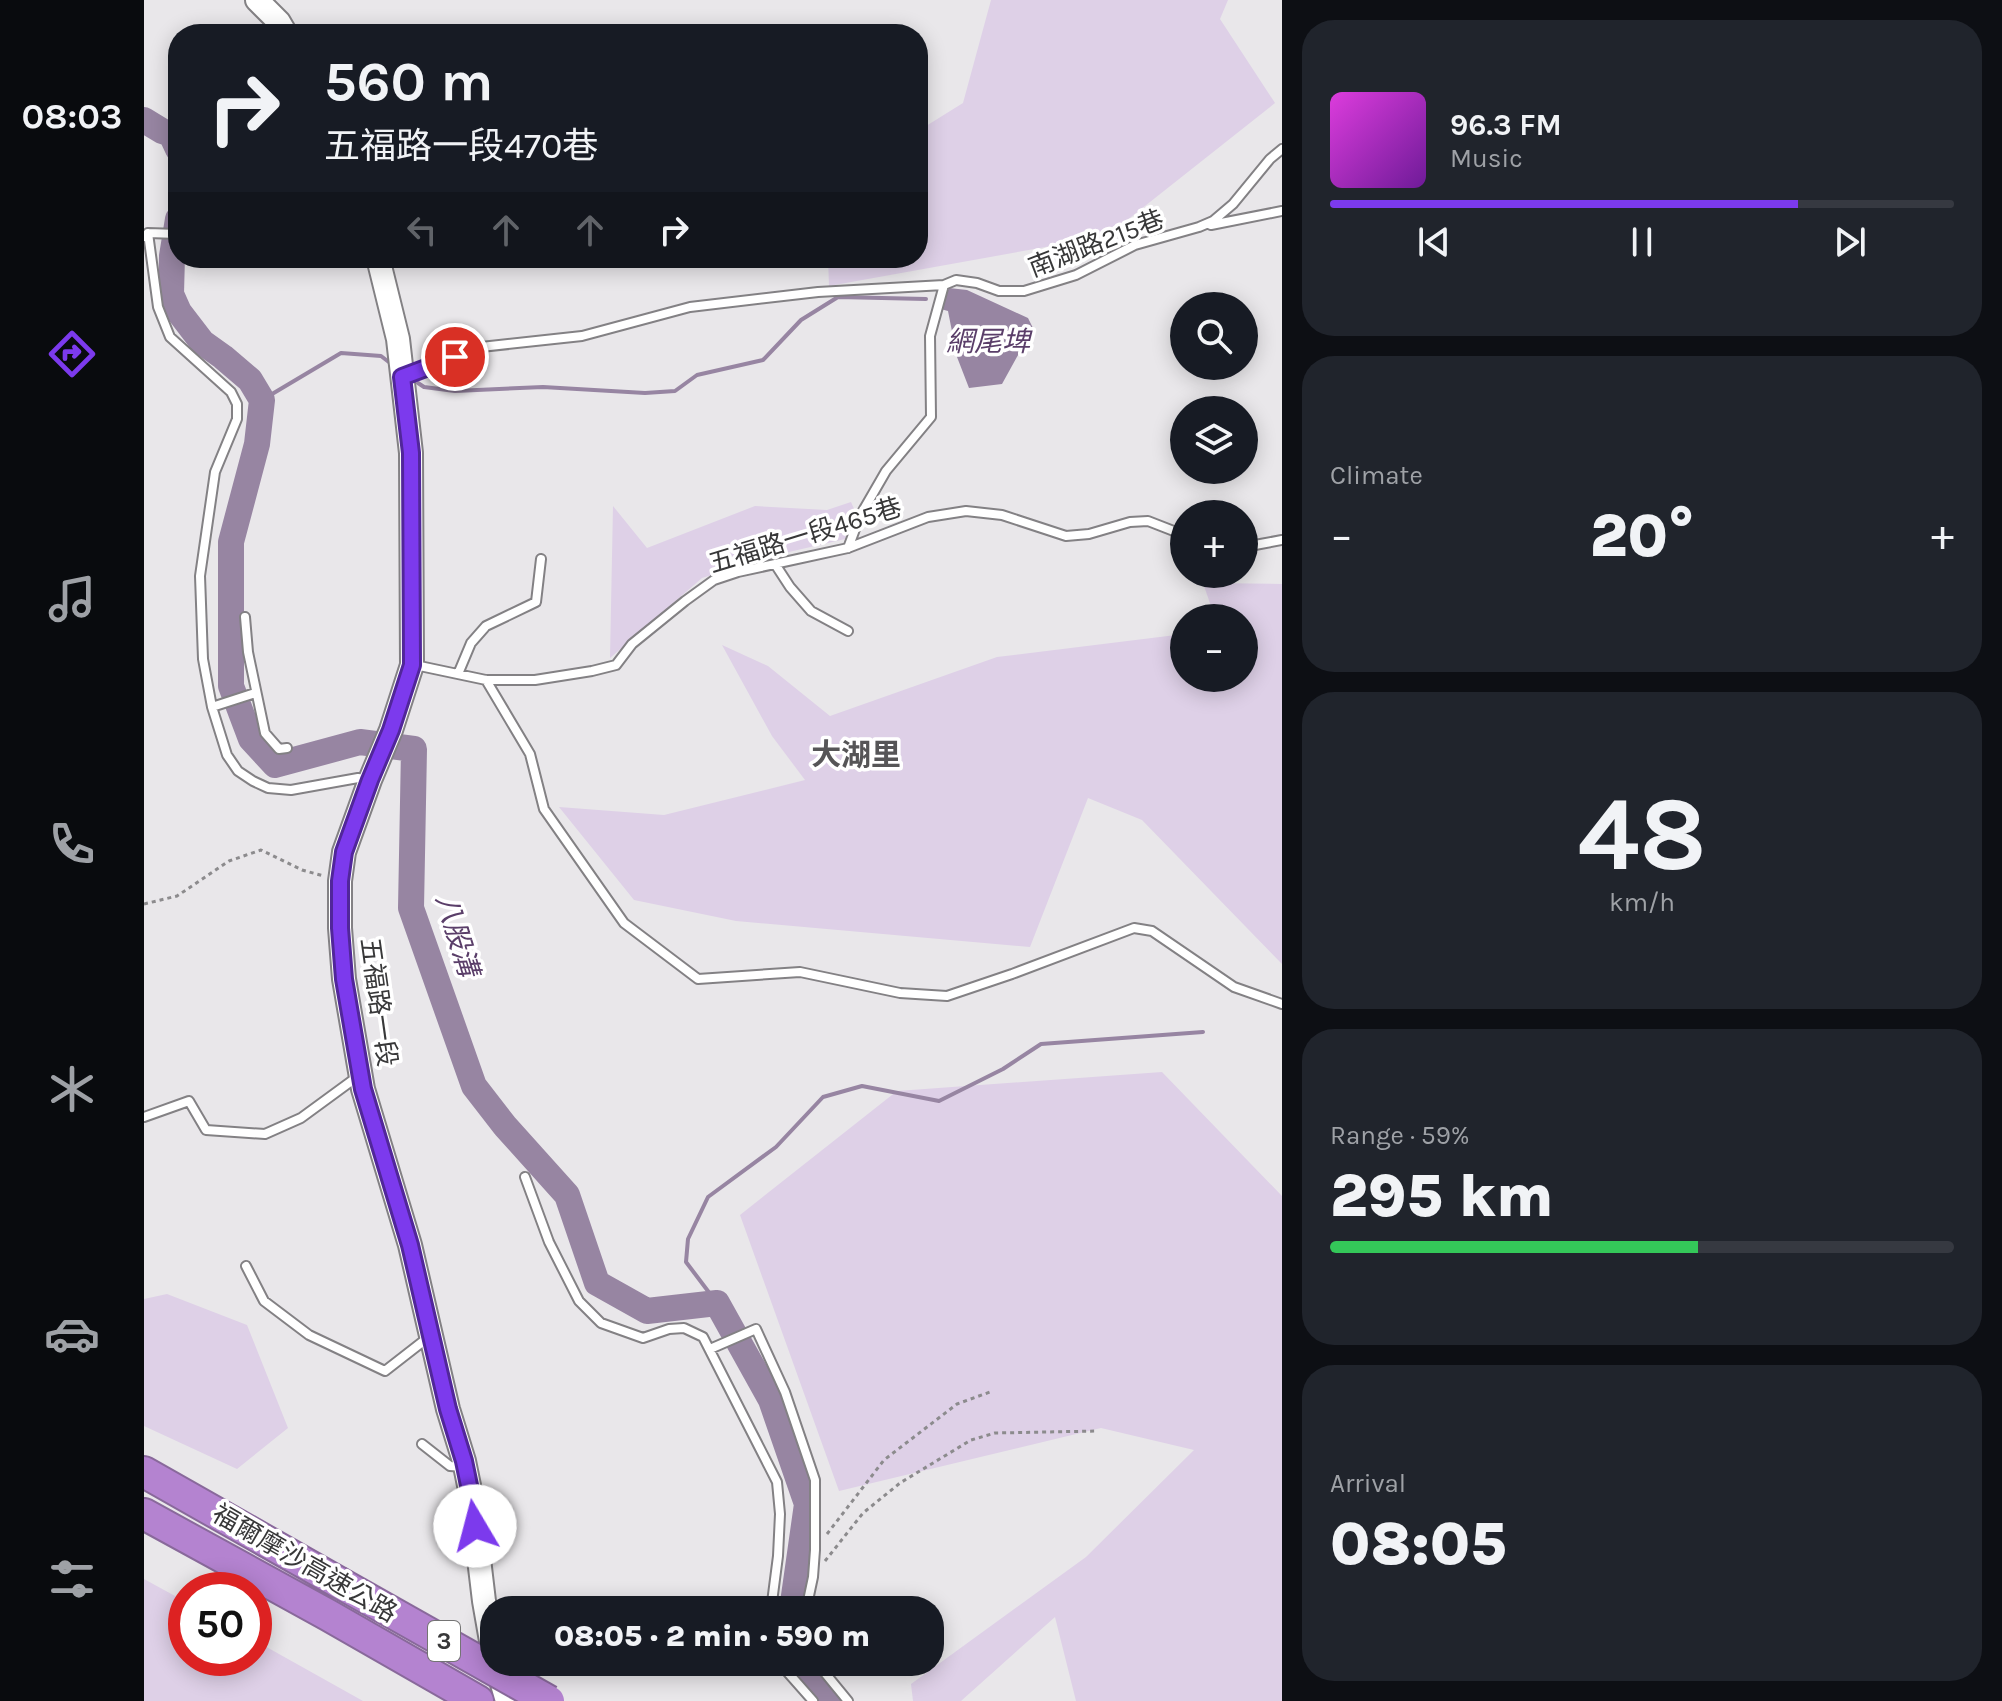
<!DOCTYPE html>
<html lang="en">
<head>
<meta charset="utf-8">
<style>
  :root { --surface:#171b24; --page:#20242c; --text:#f1f3f6; --muted:#9ea1a6; --line:#363941; --accent:#7c3aed }
  body { margin:0; font-family:Karla,"Noto Sans TC",sans-serif; background:var(--page); color:var(--text); height:100vh; display:flex; flex-direction:column; font-size:30px; white-space:nowrap }
  * { box-sizing:border-box; margin:0 }
  p { font-size:26px; color:var(--muted) }
  .icon { flex:none; width:44px; height:44px; fill:none; stroke:currentColor; stroke-width:2; stroke-linecap:round; stroke-linejoin:round }
  .map { position:relative; flex:1; overflow:hidden }
  .sheet { display:flex; flex-direction:column; gap:20px; padding:20px; background:#0d0f14; width:720px }
  .sheet>* { flex:none }
  .banner { position:absolute; left:24px; top:24px; width:760px; height:244px; border-radius:32px; box-shadow:0 4px 20px #0003; background:#171b24; color:var(--text); overflow:hidden }
  .controls { position:absolute; left:1026px; top:292px; display:grid; gap:16px }
  .controls a { display:grid; place-items:center; width:88px; height:88px; border-radius:50%; background:var(--surface); box-shadow:0 4px 20px #0003; font-size:40px }
  .speed { position:absolute; left:24px; top:1572px; display:flex; gap:16px; font-size:40px; font-weight:700; text-align:center }
  .speed>* { display:grid; place-content:center; width:104px; height:104px; border-radius:50%; background:var(--surface); box-shadow:0 4px 20px #0003; line-height:1 }
  .speed .limit { border:12px solid #d22; background:#fff; color:#111 }
  .pin { position:absolute; display:grid; place-items:center; width:68px; height:68px; color:#fff; margin:-34px; border:4px solid #fff; border-radius:50%; box-shadow:0 2px 8px #0007 }
  .me { position:absolute; width:88px; margin:-44px; rotate:352deg; stroke-linejoin:round; filter:drop-shadow(0 0 6px #0008) }
  .turn { display:flex; align-items:center; gap:28px; height:168px; padding:0 24px; font-size:36px }
  .turn .icon { width:104px; height:104px; stroke-width:2.5 }
  .turn b { display:block; font-size:56px; line-height:68px }
  .lanes { display:flex; align-items:center; height:76px; padding:0 24px; background:#0003; justify-content:center; gap:40px; direction:ltr }
  .lanes .off { opacity:.35 }
  .big { font-size:60px; font-weight:800; line-height:1.1 }
  .sheet .card { flex:1; display:flex; flex-direction:column; justify-content:center; gap:12px; min-width:0; padding:0 28px; border-radius:32px; background:var(--page) }
  .sheet .dial { align-items:center; gap:0 }
  .dial b { font-size:104px; line-height:1 }
  .song { display:flex; align-items:center; gap:24px }
  .cover { width:96px; height:96px; border-radius:12px; background:linear-gradient(135deg,hsl(300 70% 55%),hsl(280 70% 35%)) }
  .played { height:8px; border-radius:4px; background:linear-gradient(90deg,var(--accent) 75%,var(--line) 75%) }
  .keys { display:flex; justify-content:space-around; direction:ltr }
  .heat { display:flex; justify-content:space-between; align-items:center; font-size:44px; direction:ltr }
  .charge { height:12px; border-radius:6px; background:linear-gradient(90deg,#34c759 59%,var(--line) 0) }
  .trip { position:absolute; left:336px; top:1596px; width:464px; height:80px; border-radius:32px; background:var(--surface); box-shadow:0 4px 20px #0003; font-weight:800; line-height:80px; text-align:center }
  main { display:flex; flex:1; min-height:0 }
  .tabs { display:flex; flex-direction:column; width:144px; justify-content:space-around; align-items:center; background:#090b0e; color:var(--muted) }
  .tabs .icon { width:56px; height:56px }
  .tabs .on { color:var(--accent) }
  .tabs b { font-size:36px; color:var(--text) }
  .map>svg:first-child { display:block }
  .green { fill:#ded0e7 }
  .water { fill:#9785a2 }
  .lines { fill:none; stroke-linecap:round; stroke-linejoin:round }
  .stream { stroke:#9785a2; stroke-width:4 }
  .river { stroke:#9785a2; stroke-width:26 }
  .service-casing { stroke:#838184; stroke-width:12 }
  .secondary-casing { stroke:#838184; stroke-width:26 }
  .motorway-casing { stroke:#89699b; stroke-width:34 }
  .path { stroke:#8c8b8d; stroke-width:3; stroke-dasharray:4 4; stroke-linecap:butt }
  .service { stroke:#fff; stroke-width:8 }
  .secondary { stroke:#fff; stroke-width:22 }
  .motorway { stroke:#b483d0; stroke-width:30 }
  .motorway-bridge-casing { stroke:#89699b; stroke-width:34; stroke-linecap:butt }
  .motorway-bridge { stroke:#b483d0; stroke-width:30 }
  .route-casing { stroke:#51269a; stroke-width:20 }
  .route { stroke:#7c3aed; stroke-width:14 }
  .labels { text-anchor:middle; stroke-width:7; stroke-linejoin:round; paint-order:stroke }
  .shield { fill:#fff; stroke:#747474; stroke-width:2 }
  .shield-label { font-size:24px; font-weight:bold; fill:#383839 }
  .street-label { font-size:26px; fill:#383839; stroke:#fff }
  .water-label { font-size:28px; font-style:italic; fill:#5a3e69; stroke:#fff }
  .quarter-label { font-size:30px; font-weight:bold; fill:#565557; stroke:#fff }
</style>
</head>
<body>
<main>
<nav class="tabs">
<b>08:03</b>
<svg class="icon on" aria-label="directions" viewBox="0 0 24 24"><path d="M12 3l9 9-9 9-9-9zM9 14v-3h6M13 9l2 2-2 2"/></svg>
<svg class="icon" aria-label="music" viewBox="0 0 24 24"><path d="M9 18V5l10-2v13"/><circle cx="6" cy="18" r="3"/><circle cx="16" cy="16" r="3"/></svg>
<svg class="icon" aria-label="phone" viewBox="0 0 24 24"><path d="M5 4h4l2 5-3 2q2 4 5 5l2-3 5 2v4C11 20 4 13 5 4z"/></svg>
<svg class="icon" aria-label="climate" viewBox="0 0 24 24"><path d="M12 3v18M4 7l16 10M4 17L20 7"/></svg>
<svg class="icon" aria-label="car" viewBox="0 0 24 24"><path d="M5 17H2v-5l4-1 3-4h7l3 4 3 1v5h-3M9 17h6M6 11h13"/><circle cx="7" cy="17" r="2"/><circle cx="17" cy="17" r="2"/></svg>
<svg class="icon" aria-label="filters" viewBox="0 0 24 24"><path d="M4 7h16M4 17h16"/><circle cx="9" cy="7" r="2"/><circle cx="15" cy="17" r="2"/></svg>
</nav>
<div class="map">
<svg width="1138" height="1701" viewBox="0 0 1138 1701">
  <rect width="100%" height="100%" fill="#e9e7ea"/>
  <path class="green" d="M847 0H1084L1076 19 1131 103 963 236 685 286 684 258H774V131L819 103Z
    M707 502 711 511 701 539 632 555 558 578 466 658 469 506 503 548 611 506 683 510Z
    M1059 583 1138 584V964L998 820 944 798 886 947 592 921 490 900 415 807 520 815 661 780 628 736 578 645 624 666 686 716 853 657 1040 634V678H1100V618H1071Z
    M1018 1072 1138 1196V1701H932L911 1617 817 1701H769L767 1684 942 1557 1050 1450 957 1428 695 1491 596 1215 753 1091Z
    M23 1294 103 1325 144 1428 93 1469 0 1426V1299Z
    M0 1579 42 1602V1658H110V1640L219 1701H0Z"/>
  <path class="water" d="M805 288 823 290 884 318 889 328 858 384 825 388 813 357 804 311 793 308Z"/>
  <g class="lines">
    <path class="stream" d="M274 383 280 387 311 391 399 387 501 393 531 391 553 375 619 360 657 320 694 297 782 299
      M118 400 197 353 237 356 250 366
      M573 1303 542 1262 544 1239 564 1197 632 1147 679 1097 718 1086 795 1101 859 1069 897 1044 1059 1032"/>
    <path class="river" d="M0 120 18 131 27 134 34 149
      M34 219 28 256 27 294 35 312 58 342 79 357 106 380 118 400 113 444 87 542V686L107 739 131 765 216 742 270 749 267 908 330 1086 361 1126 423 1195 453 1283 503 1311 573 1303 627 1400 663 1504 648 1610
      M660 1662 688 1701"/>
    <g class="service-casing">
      <path id="service" d="M1067 225 1138 211
        M4 233 14 307 26 337 87 392 93 404V419L71 472 56 576 59 659 68 707 83 755 94 771 109 781 124 788 147 790 214 778 226 780
        M0 237 4 233 34 234
        M259 376 337 347 438 336 546 307 674 292 800 285
        M1100 545H1111L1138 540
        M704 548 716 516 742 471 787 417 786 336 800 285 812 280 833 283 855 291H880L932 275 991 245 1055 227 1069 221 1089 204 1126 159 1138 149
        M631 564 646 587 667 611 704 631
        M101 617 104 652 121 733 135 749 143 748
        M271 665 342 680H391L448 671 472 665 488 644 541 601 570 580 594 572 704 548 784 517 822 511 858 515 922 536 945 534 986 522 1004 521 1040 535
        M314 674 327 643 342 626 392 602 397 559
        M342 680 386 754 400 809 480 923 554 979 656 972 756 993 803 996 868 974 990 928 1008 931 1090 987 1138 1004
        M68 707 111 693
        M0 1117 45 1101 62 1130 121 1134 157 1118 213 1077
        M381 1177 405 1242 435 1301 457 1323 499 1338 525 1329 540 1328 559 1337 633 1482 636 1514 634 1556 627 1610
        M102 1266 120 1301 165 1335 241 1371 286 1336
        M566 1349 612 1329 641 1392 671 1480V1550L669 1577 662 1610
        M278 1444 306 1466 320 1467
        M637 1662 639 1667 669 1701
        M672 1662 704 1701"/>
    </g>
    <g class="secondary-casing">
      <path id="secondary" d="M113 0 135 22 142 34
        M234 258 254 339 267 453 268 665 247 730 226 780 200 852 196 881V928L200 979 219 1089 266 1245 304 1409 320 1461 328 1500 340 1601 350 1658
        M353 1667 363 1701"/>
    </g>
    <g class="motorway-casing">
      <path id="motorway" d="M0 1472 194 1582
        M0 1514 184 1615 334 1701"/>
    </g>
    <path class="path" d="M0 904 33 896 85 861 117 850 158 870 180 876
      M683 1534 740 1460 813 1404 846 1392
      M681 1561 719 1513 756 1483 827 1440 851 1433 954 1431"/>
    <use href="#service" class="service"/>
    <use href="#secondary" class="secondary"/>
    <use href="#motorway" class="motorway"/>
    <g class="motorway-bridge-casing">
      <path id="motorway-bridge" d="M194 1582 405 1701"/>
    </g>
    <use href="#motorway-bridge" class="motorway-bridge"/>
  </g>
  <g class="lines">
    <g class="route-casing">
      <path id="route" d="M311 357 258 377 267 453 268 665 247 730 226 780 200 852 196 881V928L200 979 219 1089 266 1245 304 1409 320 1461 328 1500 331 1526"/>
    </g>
    <use href="#route" class="route"/>
  </g>
  <g class="labels">
    <rect class="shield" x="284" y="1621" width="32" height="40" rx="6"/>
    <g class="shield-label">
      <text x="300" y="1649">3</text>
    </g>
    <g class="street-label">
      <text transform="translate(952 243) rotate(-21)" y="9">南湖路215巷</text>
      <text transform="translate(661 535) rotate(-17)" y="9">五福路一段465巷</text>
      <text transform="translate(235 1002) rotate(82)" y="9">五福路一段</text>
      <text transform="translate(161 1563) rotate(30)" y="9">福爾摩沙高速公路</text>
    </g>
    <g class="water-label">
      <text x="844" y="351">網尾埤</text>
      <text transform="translate(314 935) rotate(73)" y="10">八股溝</text>
    </g>
    <g class="quarter-label">
      <text x="712" y="765">大湖里</text>
    </g>
  </g>
</svg>
<div class="controls">
<a><svg class="icon" aria-label="search" viewBox="0 0 24 24"><circle cx="10" cy="10" r="6"/><path d="M15 15l6 6"/></svg></a>
<a><svg class="icon" aria-label="layers" viewBox="0 0 24 24"><path d="M12 4l9 5-9 5-9-5zM3 14l9 5 9-5"/></svg></a>
<a>+</a>
<a>−</a>
</div>
<div class="speed"><div class="limit">50</div></div>
<div class="pin" style="left:311px;top:357px;background:#d93025"><svg class="icon" aria-label="arrive" viewBox="0 0 24 24"><path d="M6 21V4h12l-3 4 3 4H6"/></svg></div>
<svg class="me" style="left:331px;top:1526px" viewBox="-20 -20 40 40"><circle r="19" fill="#fff"/><path d="M0-13L10 11 0 6-10 11z" fill="#7c3aed"/></svg>
<div class="trip">08:05 · 2 min · 590 m</div>
<div class="banner">
<div class="turn"><svg class="icon" aria-label="right" viewBox="0 0 24 24"><path d="M7 20v-9h11M14 6l5 5-5 5"/></svg><div><b>560 m</b>五福路一段470巷</div></div>
<div class="lanes"><svg class="icon off" aria-label="left" viewBox="0 0 24 24"><path d="M17 20v-9H6M10 6l-5 5 5 5"/></svg><svg class="icon off" aria-label="ahead" viewBox="0 0 24 24"><path d="M12 20V5M6 11l6-6 6 6"/></svg><svg class="icon off" aria-label="ahead" viewBox="0 0 24 24"><path d="M12 20V5M6 11l6-6 6 6"/></svg><svg class="icon" aria-label="right" viewBox="0 0 24 24"><path d="M7 20v-9h11M14 6l5 5-5 5"/></svg></div>
</div>
</div>
<section class="sheet">
<div class="card">
<div class="song"><i class="cover"></i><div><b>96.3 FM</b><p>Music</p></div></div>
<div class="played"></div>
<div class="keys"><svg class="icon" aria-label="previous" viewBox="0 0 24 24"><path d="M18 5L8 12l10 7zM5 5v14"/></svg><svg class="icon" aria-label="pause" viewBox="0 0 24 24"><path d="M8 5v14M16 5v14"/></svg><svg class="icon" aria-label="next" viewBox="0 0 24 24"><path d="M6 5l10 7-10 7zM19 5v14"/></svg></div>
</div>
<div class="card"><p>Climate</p>
<div class="heat"><a>−</a><b class="big">20°</b><a>+</a></div>
</div>
<div class="card dial"><b>48</b><p>km/h</p></div>
<div class="card"><p>Range · 59%</p><b class="big">295 km</b><div class="charge"></div></div>
<div class="card"><p>Arrival</p><b class="big">08:05</b></div>
</section>
</main>
</body>
</html>
